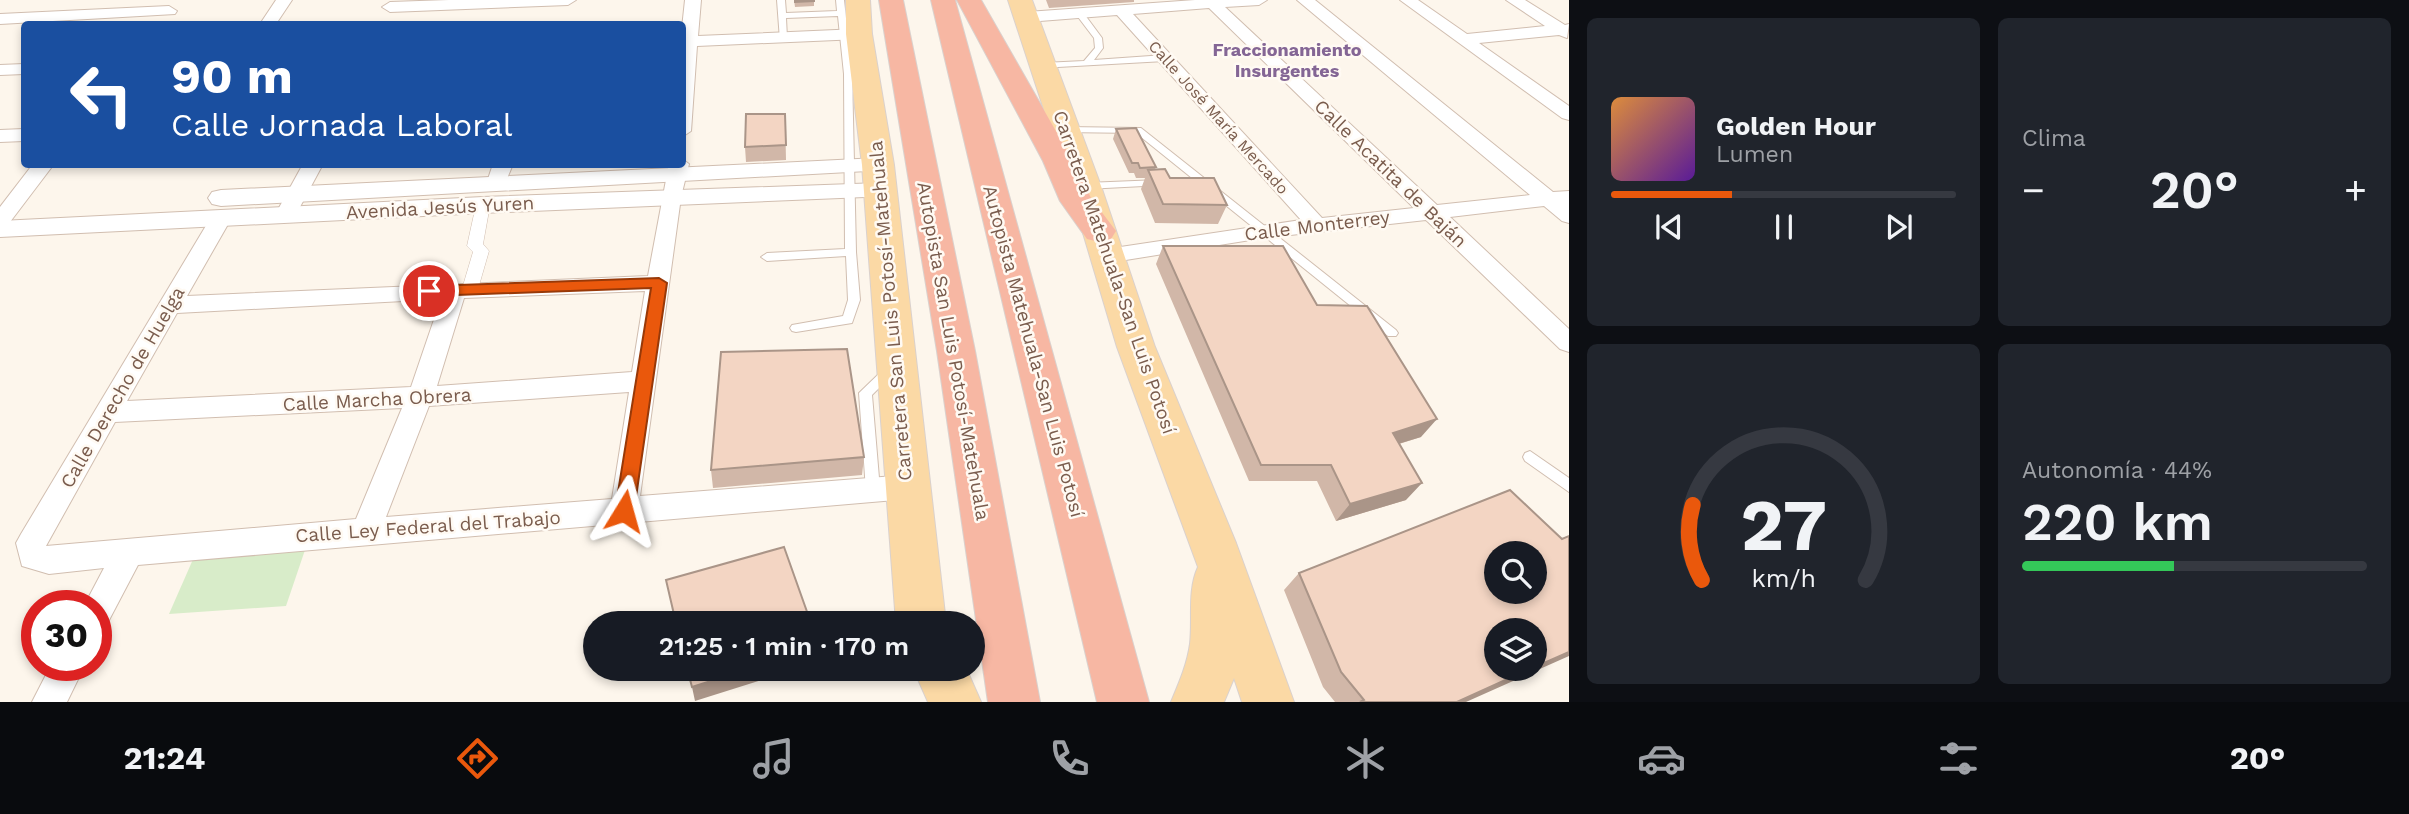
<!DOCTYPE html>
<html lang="es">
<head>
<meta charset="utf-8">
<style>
  :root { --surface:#171b24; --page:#20242c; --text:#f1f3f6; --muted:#9ea1a6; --line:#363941; --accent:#ea580c }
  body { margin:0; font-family:"Work Sans",sans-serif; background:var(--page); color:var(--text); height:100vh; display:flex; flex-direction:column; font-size:26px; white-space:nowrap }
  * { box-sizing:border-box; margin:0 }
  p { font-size:23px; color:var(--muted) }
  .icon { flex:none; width:38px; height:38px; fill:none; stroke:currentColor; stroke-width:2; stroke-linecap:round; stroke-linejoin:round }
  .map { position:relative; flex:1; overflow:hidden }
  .panel { display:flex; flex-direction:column; gap:18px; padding:18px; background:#0d0f14; width:840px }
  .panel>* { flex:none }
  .banner { position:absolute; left:21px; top:21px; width:665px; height:147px; border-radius:7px; box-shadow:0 4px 10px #0003; background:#1a4fa0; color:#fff; overflow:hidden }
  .buttons { position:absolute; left:1484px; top:541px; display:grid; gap:14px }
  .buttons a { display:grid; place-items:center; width:63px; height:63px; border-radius:50%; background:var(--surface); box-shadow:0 4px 10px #0003; font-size:35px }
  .speed { position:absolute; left:21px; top:590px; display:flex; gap:14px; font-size:35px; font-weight:700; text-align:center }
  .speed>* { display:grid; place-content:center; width:91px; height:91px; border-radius:50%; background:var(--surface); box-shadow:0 4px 10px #0003; line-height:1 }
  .speed .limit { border:10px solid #d22; background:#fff; color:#111 }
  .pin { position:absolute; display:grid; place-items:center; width:60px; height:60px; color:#fff; margin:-30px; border:4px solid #fff; border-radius:50%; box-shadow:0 2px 7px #0007 }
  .me { position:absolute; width:77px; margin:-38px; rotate:8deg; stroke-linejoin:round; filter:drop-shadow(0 0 5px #0008) }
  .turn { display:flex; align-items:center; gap:24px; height:147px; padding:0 35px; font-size:32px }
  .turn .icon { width:91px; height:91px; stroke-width:2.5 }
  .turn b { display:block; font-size:49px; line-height:60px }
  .big { font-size:52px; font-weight:600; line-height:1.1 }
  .panel .card { flex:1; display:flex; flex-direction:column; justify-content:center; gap:10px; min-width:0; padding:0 24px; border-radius:10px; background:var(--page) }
  .panel .dial { align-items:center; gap:0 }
  .dial svg { height:182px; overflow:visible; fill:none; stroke:var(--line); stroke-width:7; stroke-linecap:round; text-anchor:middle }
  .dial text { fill:var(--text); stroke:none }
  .song { display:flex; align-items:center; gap:21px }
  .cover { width:84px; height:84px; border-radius:10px; background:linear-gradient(135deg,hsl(30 70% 55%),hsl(270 70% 35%)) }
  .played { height:7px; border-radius:4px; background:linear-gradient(90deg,var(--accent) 35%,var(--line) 35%) }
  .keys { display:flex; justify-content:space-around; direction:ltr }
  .heat { display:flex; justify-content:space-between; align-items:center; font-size:38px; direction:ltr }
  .charge { height:10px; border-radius:5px; background:linear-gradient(90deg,#34c759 44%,var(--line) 0) }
  .panel .tiles { flex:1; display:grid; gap:18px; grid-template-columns:repeat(2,1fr) }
  .trip { position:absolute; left:583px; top:611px; width:402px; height:70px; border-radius:35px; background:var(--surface); box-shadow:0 4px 10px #0003; font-weight:600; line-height:70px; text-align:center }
  .menu { display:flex; height:112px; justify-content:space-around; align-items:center; background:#090b0e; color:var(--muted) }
  .menu .icon { width:49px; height:49px }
  .menu .selected { color:var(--accent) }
  .menu b { font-size:32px; color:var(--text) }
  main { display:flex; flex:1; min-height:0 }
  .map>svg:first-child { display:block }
  .green { fill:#d8ecc9 }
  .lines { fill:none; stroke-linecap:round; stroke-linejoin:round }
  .service-casing { stroke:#d1beb0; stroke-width:2 }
  .pedestrian-casing { stroke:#d1beb0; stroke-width:1 }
  .minor-casing { stroke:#d1beb0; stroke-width:2 }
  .tertiary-casing { stroke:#d1beb0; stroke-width:2 }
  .primary-casing { stroke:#dad1cd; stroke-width:2 }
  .motorway-casing { stroke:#dad1cd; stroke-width:2 }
  .service { fill:#fff; fill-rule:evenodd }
  .pedestrian { fill:#fff; fill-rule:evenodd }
  .minor { fill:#fff; fill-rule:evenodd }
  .tertiary { fill:#fff; fill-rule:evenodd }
  .primary { fill:#fbd9a5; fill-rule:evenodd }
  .motorway { fill:#f7b7a3; fill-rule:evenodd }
  .wall { fill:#d1b7a8 }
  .shaded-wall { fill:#aa9588 }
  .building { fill:#f3d5c3; stroke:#aa9588; stroke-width:2; fill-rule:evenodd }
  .route { fill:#ea580c; stroke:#983908; stroke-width:2 }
  .labels { text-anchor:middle; stroke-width:5; stroke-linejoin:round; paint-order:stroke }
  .far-street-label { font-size:16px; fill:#7a5c4d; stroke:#fffaf3 }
  .far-neighbourhood-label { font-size:18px; font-weight:bold; fill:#846695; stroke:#fffaf3 }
  .street-label { font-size:19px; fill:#7a5c4d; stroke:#fffaf3 }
</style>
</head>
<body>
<main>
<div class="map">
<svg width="1569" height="702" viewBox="0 0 1569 702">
  <rect width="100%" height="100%" fill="#fdf6ec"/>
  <path class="green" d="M305 550 286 606 169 614 194 557Z"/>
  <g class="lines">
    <g class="service-casing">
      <path id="service" d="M777 0H785L786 13 837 11 836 0H844L852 74 856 252 860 300 852 323 796 332 792 331 790 328 792 325 843 316 848 300 846 256 767 261 761 257 767 253 845 249 844 74 838 16 786 18 787 38 780 40Z
        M1076 11H1082L1102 38 1103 48 1094 60 1165 55 1169 58 1165 61 1040 68 1039 66 1043 63 1084 61 1095 48 1094 38 1075 13Z
        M1066 127 1141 128 1396 330 1398 333 1396 336H1388L1136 133 1063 132 1061 130Z
        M1159 180 1163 181V185L1086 189 1081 186 1086 183Z
        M890 365 894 367 896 370 894 373 872 395 880 490 878 494 873 496 868 494 866 490 859 393 886 367Z
        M1530 451 1569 478V492L1525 461 1523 457 1525 453Z"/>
    </g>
    <g class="pedestrian-casing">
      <path id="pedestrian" d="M483 200 490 205 483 244 489 251 478 289 470 295 462 289 473 252 467 246 476 205Z"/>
    </g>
    <g class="minor-casing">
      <path id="minor" d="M276 0H292L276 24H260Z
        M449 0H576L568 5 390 12 382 7 390 2Z
        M685 0H701L698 36 859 29 867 34 859 39 697 46 691 131 682 137V28Z
        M1195 0H1267L1259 5 1225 7 1437 205 1530 195 1297 0H1315L1553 192 1569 191V223L1562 221 1544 206 1450 217 1569 329V352L1560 349 1426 220 1263 238 1107 263 1099 261 1096 256 1099 251 1107 249 1301 220 1117 15 1027 22 1019 17 1027 12ZM1209 8 1414 208 1322 218 1133 14Z
        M1400 0H1418L1467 34 1545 26 1506 0H1525L1565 25 1569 24 1567 38 1559 35 1479 43 1569 106V120L1562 118Z
        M169 6 177 11 175 14 0 24V14Z
        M24 64V74L0 75V65Z
        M24 129V141L0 142V130Z
        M682 159 689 164 681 197 640 496 907 475 917 479 921 487 917 495 907 499 138 565 107 624 96 629V606H84L104 568 49 574 22 566 16 543 21 534 213 214H227L231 219 187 296 648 276 669 164H682ZM645 291 632 372 437 386 464 298ZM441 299 411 387 127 401 177 313ZM629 392 612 499 386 517 429 406ZM402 408 356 519 46 546 115 422Z
        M33 164H54L7 226 0 228V207Z
        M303 164H323L293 220H279L275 215Z
        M493 164H513L504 186H490L487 182Z
        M51 665H85L67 702H32Z"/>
    </g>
    <g class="tertiary-casing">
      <path id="tertiary" d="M878 158 886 160 890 165 886 170 221 206 212 204 208 198 212 192 221 190Z
        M880 183 889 186 892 191 889 196 483 213 0 237V221L483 197Z"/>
    </g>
    <g class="primary-casing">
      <path id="primary" d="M846 0H870L872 34 894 165 946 623H896L862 165 846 34Z
        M1008 0H1032L1101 186 1155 347 1236 543 1294 702H1242L1234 678 1224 702H1171C1179 683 1187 665 1190 644 1193 618 1187 591 1198 567L1117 347 1069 186Z
        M913 668H966L981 702H928Z"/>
    </g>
    <g class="motorway-casing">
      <path id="motorway" d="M879 0H903L975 351 1040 702H988L937 351Z
        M931 0H955L1149 702H1097Z
        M957 0H981L1073 161 1091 198 1116 231 1111 239 1099 242 1087 239 1060 201 1043 161Z"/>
    </g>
    <use href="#service" class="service"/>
    <use href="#pedestrian" class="pedestrian"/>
    <use href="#minor" class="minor"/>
    <use href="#tertiary" class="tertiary"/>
    <use href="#primary" class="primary"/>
    <use href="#motorway" class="motorway"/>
  </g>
  <path class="wall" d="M794 0H814V6L795 7Z
    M1046 0H1134V2L1049 8Z
    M785 114 786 160 746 162 745 147Z
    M1116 129 1156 167 1155 169 1170 178 1227 205 1218 224 1155 223 1141 189 1145 178H1136L1134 173H1129L1113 139Z
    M1163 246 1317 305 1421 437 1399 444 1406 500 1336 521 1317 481H1249L1156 264Z
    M864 457 862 475 713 488 711 470Z
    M1299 573 1466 702H1335L1323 687 1284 590Z"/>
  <path class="shaded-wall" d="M1437 419 1421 437 1378 450 1393 433Z
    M1422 483 1406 500 1336 521 1350 504Z
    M1569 652V656L1466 702H1457L1532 668H1535V667Z
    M752 668H800L695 701 692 687Z"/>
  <path class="building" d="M795 0H814V1L795 2Z
    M746 114H785L786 145 745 147Z
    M1136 128 1156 167 1140 168 1138 163H1132L1116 129Z
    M1165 169 1170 178H1214L1227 205 1163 204 1148 170Z
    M1163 246H1283L1317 305 1367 306 1437 419 1393 433 1422 483 1350 504 1331 465H1261Z
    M847 349 864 457 711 470 721 352Z
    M1510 490 1562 539 1569 536V652L1535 667V630H1496V668H1532L1457 702H1360L1364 700 1341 672 1299 573ZM1496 553H1535V592H1496Z
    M784 547 811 623H676L666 580Z
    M687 668H752L692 687Z"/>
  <path class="route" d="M659 278 667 283 634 511 631 517 624 519 618 517 615 511 651 288 429 296 422 291 429 286Z"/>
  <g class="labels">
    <g class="far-street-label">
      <text transform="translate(1219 117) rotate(48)" y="6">Calle José María Mercado</text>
    </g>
    <g class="far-neighbourhood-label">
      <text x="1287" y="56">Fraccionamiento<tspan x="1287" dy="21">Insurgentes</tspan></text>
    </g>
    <g class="street-label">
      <text transform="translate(1391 173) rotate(44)" y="7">Calle Acatita de Baján</text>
      <text transform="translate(440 207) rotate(-3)" y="7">Avenida Jesús Yuren</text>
      <text transform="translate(1317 225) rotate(-7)" y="7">Calle Monterrey</text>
      <text transform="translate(1115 272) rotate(71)" y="7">Carretera Matehuala-San Luis Potosí</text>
      <text transform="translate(890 311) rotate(-95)" y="7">Carretera San Luis Potosí-Matehuala</text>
      <text transform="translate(954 351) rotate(80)" y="7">Autopista San Luis Potosí-Matehuala</text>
      <text transform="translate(1034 351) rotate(75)" y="7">Autopista Matehuala-San Luis Potosí</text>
      <text transform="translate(122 387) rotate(-60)" y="7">Calle Derecho de Huelga</text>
      <text transform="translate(377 399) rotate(-3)" y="7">Calle Marcha Obrera</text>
      <text transform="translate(428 526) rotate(-4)" y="7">Calle Ley Federal del Trabajo</text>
    </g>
  </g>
</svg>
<div class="buttons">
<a><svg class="icon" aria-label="search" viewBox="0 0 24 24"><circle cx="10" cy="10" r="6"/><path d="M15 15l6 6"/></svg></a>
<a><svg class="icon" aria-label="layers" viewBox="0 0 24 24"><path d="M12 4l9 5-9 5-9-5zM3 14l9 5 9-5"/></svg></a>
</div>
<div class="speed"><div class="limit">30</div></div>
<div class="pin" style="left:429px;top:291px;background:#d93025"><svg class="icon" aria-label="arrive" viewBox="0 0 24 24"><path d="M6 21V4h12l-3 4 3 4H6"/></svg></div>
<svg class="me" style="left:624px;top:511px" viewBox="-20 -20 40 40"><path d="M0-17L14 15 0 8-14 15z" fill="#ea580c" stroke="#fff" stroke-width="4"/></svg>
<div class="trip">21:25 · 1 min · 170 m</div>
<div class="banner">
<div class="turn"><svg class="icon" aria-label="left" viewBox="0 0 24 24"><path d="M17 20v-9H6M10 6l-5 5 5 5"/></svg><div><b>90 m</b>Calle Jornada Laboral</div></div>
</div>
</div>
<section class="panel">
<div class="tiles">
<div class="card">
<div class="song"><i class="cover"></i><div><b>Golden Hour</b><p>Lumen</p></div></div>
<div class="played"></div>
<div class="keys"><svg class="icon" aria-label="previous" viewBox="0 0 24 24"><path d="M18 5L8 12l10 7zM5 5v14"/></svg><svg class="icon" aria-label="pause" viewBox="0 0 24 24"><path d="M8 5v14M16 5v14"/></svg><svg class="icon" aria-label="next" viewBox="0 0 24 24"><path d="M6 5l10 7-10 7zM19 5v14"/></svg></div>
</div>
<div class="card"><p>Clima</p>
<div class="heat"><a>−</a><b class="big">20°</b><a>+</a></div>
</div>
<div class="card dial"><svg viewBox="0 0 100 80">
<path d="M14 69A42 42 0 1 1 86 69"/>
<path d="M14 69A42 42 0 0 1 10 36" stroke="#ea580c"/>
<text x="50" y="56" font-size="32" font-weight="700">27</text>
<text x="50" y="72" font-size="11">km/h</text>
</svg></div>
<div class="card"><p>Autonomía · 44%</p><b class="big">220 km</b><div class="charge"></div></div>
</div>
</section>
</main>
<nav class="menu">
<b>21:24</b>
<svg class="icon selected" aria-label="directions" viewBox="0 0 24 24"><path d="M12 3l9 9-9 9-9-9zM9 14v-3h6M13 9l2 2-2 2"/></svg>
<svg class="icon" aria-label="music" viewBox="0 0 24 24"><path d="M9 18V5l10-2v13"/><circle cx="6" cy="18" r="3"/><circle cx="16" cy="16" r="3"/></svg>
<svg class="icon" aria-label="phone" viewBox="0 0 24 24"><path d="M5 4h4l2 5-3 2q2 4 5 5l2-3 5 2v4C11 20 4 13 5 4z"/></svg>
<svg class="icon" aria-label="climate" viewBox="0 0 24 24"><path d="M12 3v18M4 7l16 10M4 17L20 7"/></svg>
<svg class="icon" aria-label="car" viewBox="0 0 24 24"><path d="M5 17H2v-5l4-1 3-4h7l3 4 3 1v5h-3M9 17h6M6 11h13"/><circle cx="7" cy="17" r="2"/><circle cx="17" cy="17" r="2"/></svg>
<svg class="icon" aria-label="filters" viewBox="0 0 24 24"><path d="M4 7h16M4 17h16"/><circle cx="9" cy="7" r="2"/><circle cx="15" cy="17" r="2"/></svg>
<b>20°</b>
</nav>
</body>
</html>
